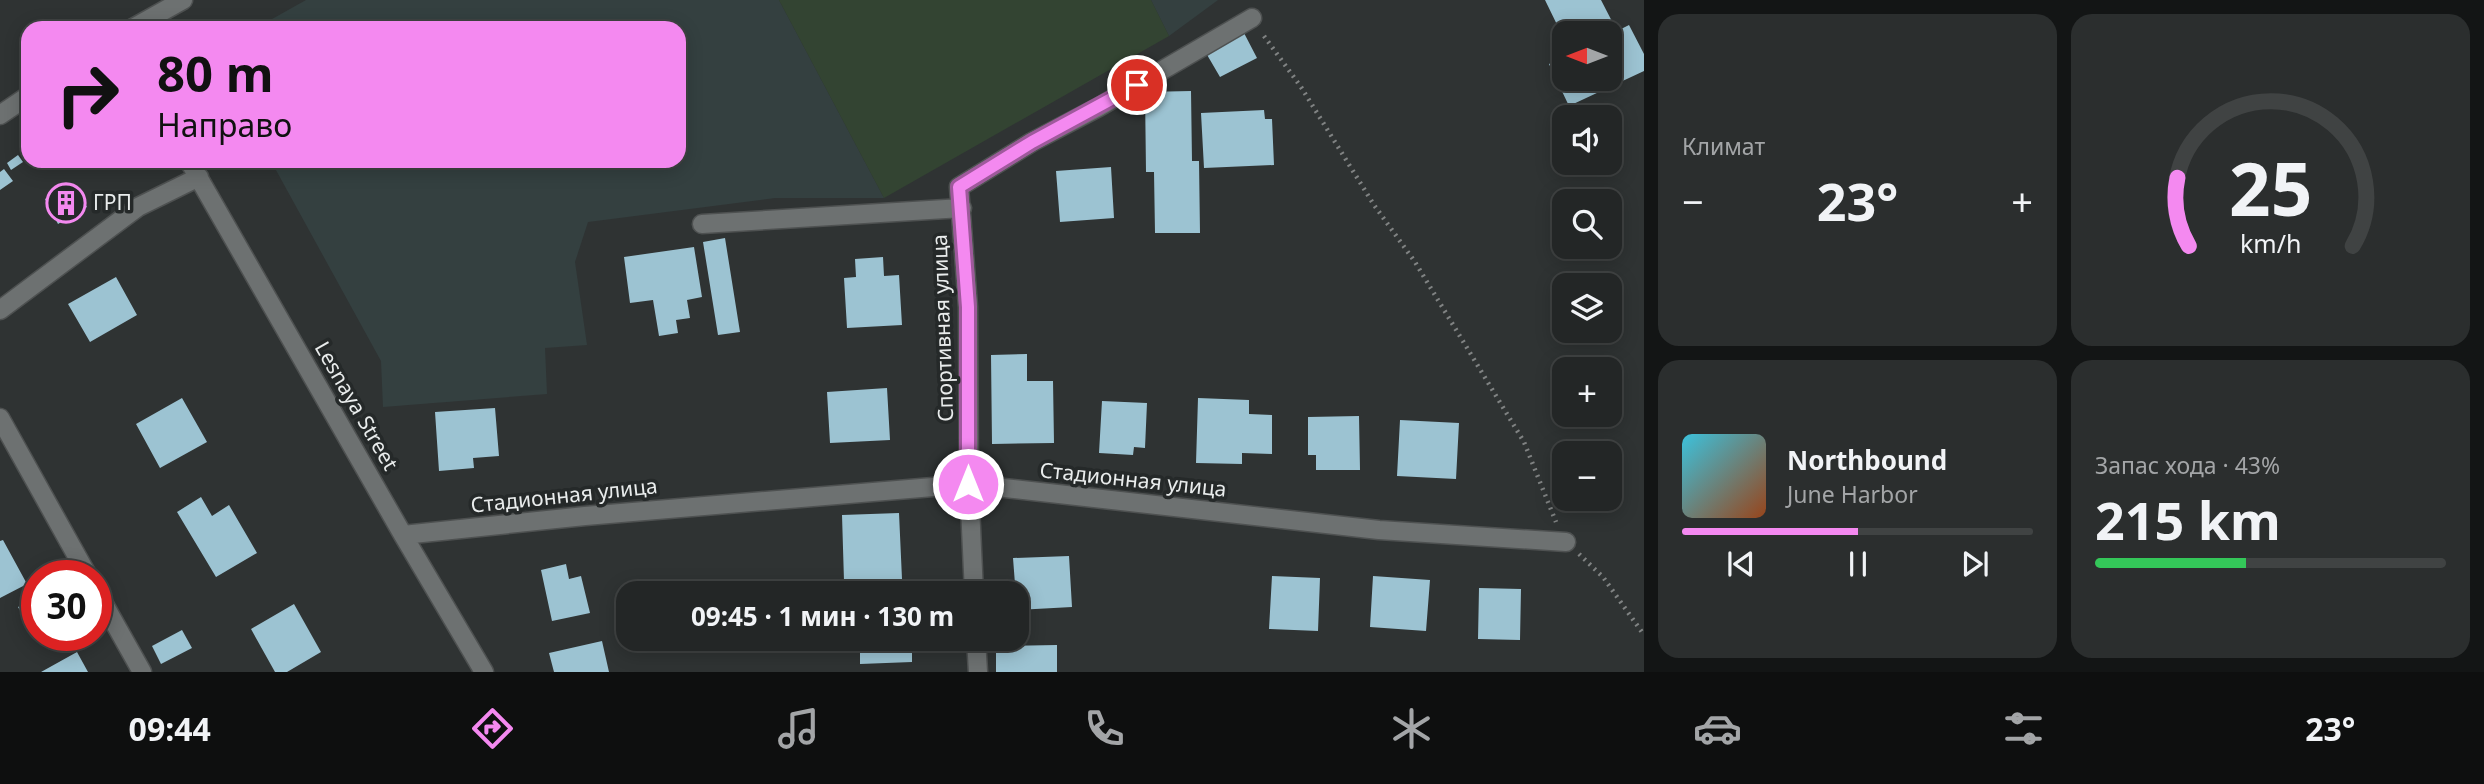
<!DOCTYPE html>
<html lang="ru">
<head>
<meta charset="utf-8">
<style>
  :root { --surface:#232626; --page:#2b2e2e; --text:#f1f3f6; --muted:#a3a5a7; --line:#404343; --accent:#f489f0 }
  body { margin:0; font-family:"Noto Sans",sans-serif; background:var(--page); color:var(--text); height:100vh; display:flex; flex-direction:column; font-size:26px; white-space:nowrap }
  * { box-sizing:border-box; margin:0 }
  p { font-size:23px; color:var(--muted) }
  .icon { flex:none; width:38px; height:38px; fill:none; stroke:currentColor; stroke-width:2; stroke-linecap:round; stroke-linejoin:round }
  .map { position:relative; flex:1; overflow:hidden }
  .drawer { display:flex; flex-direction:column; gap:14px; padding:14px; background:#131515; width:840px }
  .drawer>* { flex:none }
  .hud { position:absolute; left:21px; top:21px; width:665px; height:147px; border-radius:21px; box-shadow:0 4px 18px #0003,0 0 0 2px var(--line); background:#f489f0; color:#111; overflow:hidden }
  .needle { width:46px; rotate:270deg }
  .buttons { position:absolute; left:1552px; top:21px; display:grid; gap:14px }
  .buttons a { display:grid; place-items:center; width:70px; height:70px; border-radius:14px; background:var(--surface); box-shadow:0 4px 18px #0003,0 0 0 2px var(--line); font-size:35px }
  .speed { position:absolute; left:21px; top:560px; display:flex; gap:14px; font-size:35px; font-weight:700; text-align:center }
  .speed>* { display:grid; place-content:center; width:91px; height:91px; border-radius:50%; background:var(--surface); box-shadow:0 4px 18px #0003,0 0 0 2px var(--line); line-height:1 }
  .speed .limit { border:10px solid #d22; background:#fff; color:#111 }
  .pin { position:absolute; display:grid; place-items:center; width:60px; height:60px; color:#fff; margin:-30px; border:4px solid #fff; border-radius:50%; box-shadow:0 2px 7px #0007 }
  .me { position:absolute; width:77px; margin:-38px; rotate:0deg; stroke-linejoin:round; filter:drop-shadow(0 0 5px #0008) }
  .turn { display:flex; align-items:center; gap:24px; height:147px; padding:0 21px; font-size:32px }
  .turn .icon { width:91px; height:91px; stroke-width:2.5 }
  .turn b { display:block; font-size:49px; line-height:60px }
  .big { font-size:52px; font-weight:700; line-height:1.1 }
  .drawer .tile { flex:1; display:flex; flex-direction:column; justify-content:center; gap:10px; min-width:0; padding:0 24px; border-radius:21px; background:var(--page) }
  .drawer .dial { align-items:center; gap:0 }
  .dial svg { height:182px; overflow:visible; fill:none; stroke:var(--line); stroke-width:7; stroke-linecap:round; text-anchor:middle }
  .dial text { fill:var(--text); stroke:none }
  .song { display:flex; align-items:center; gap:21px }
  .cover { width:84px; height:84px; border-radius:10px; background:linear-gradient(135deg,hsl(190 70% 55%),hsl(20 70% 35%)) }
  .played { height:7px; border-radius:4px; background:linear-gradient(90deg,var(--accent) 50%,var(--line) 50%) }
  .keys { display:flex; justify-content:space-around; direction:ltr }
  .heat { display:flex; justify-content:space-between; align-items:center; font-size:38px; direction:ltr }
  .charge { height:10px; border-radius:5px; background:linear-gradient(90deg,#34c759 43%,var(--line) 0) }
  .drawer .tiles { flex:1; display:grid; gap:14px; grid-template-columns:repeat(2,1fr) }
  .trip { position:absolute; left:616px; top:581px; width:413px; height:70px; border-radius:21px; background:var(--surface); box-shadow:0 4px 18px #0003,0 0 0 2px var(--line); font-weight:700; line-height:70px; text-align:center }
  .tab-bar { display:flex; height:112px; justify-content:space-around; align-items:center; background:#0e0f0f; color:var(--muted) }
  .tab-bar .icon { width:49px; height:49px }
  .tab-bar .selected { color:var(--accent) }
  .tab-bar b { font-size:32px; color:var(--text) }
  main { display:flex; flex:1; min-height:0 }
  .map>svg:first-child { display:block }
  .built { fill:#344040 }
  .green { fill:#334432 }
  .building { fill:#9cc3d2 }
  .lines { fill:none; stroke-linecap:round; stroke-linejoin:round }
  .minor-casing { stroke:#4e5151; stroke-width:21 }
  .path { stroke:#808383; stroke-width:4.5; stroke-dasharray:2 5; stroke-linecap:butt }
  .minor { stroke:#6d7171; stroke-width:18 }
  .route-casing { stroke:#9f599c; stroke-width:18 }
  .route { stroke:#f489f0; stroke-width:12 }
  .labels { text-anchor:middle; stroke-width:7; stroke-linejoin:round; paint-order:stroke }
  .poi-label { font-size:21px; fill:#e9ecec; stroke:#252929; text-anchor:start }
  .street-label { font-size:21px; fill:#e9ecec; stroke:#252929 }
</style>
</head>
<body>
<main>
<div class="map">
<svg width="1644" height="672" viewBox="0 0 1644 672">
  <rect width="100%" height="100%" fill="#2f3333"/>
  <path class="built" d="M306 0H779L884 198H775L588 222 575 262 587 345 545 348 547 394 383 407 381 361 271 161H679V28H256Z
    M1151 0H1218L1169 36Z"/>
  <path class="green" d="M779 0H1151L1169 36 884 198Z"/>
  <path class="building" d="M1545 0H1601L1617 31 1629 25 1644 54V71L1569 106 1549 64 1564 57V79H1610V33H1564V39Z
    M1244 33 1257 58 1220 77 1206 53Z
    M1191 91 1192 161H1199L1200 233H1155L1154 172H1146L1145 92Z
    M1264 110 1265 119H1272L1274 165 1204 168 1201 113Z
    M18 155 23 162 11 170 7 163Z
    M1111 167 1114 218 1060 222 1056 171Z
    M4 169 13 181 0 190V172Z
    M73 184 87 207 58 224 45 199Z
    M725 238 740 332 718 335 703 242Z
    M694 247 702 297 687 300 690 318 676 320 678 333 659 336 653 300 630 303 624 257Z
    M883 257 884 276 899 275 902 325 847 328 844 278 856 277 855 259Z
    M116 277 137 315 90 342 68 304Z
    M1027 354V381H1053L1054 443 992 444 991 355Z
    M887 388 890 440 830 443 827 392Z
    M182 398 207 442 160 468 136 424Z
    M1198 398 1249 400V414L1272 415V454L1242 453V464L1196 463Z
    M1102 401 1147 403 1145 448 1134 447 1133 455 1099 453Z
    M495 408 499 456 473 458 474 468 439 471 435 412Z
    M1359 416 1360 470H1316V455H1308V417Z
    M1400 420 1459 423 1456 479 1397 476Z
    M201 497 212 516 229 505 257 553 216 577 177 512Z
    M899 513 902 579 844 581 842 515Z
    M3 540 27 584 0 598V541Z
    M1069 556 1072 607 1017 610 1013 558Z
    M566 564 569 579 581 576 590 613 552 621 541 570Z
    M1272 576 1320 578 1318 631 1269 629Z
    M1373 576 1430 580 1426 631 1370 627Z
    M1479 588 1521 589 1520 640 1478 639Z
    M37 597V621L29 626 18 607Z
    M294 604 321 652 287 672H275L251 629Z
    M182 630 192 648 161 664 152 646Z
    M860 639H912V662L860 664Z
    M602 641 609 672H554L549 653Z
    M1057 645V672H996V646Z
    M77 652 88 672H41Z"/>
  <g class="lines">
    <g class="minor-casing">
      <path id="minor" d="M133 28 183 0
        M0 115 28 96
        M189 161 403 535 484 672
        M702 224 962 208
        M0 310 138 207 199 177
        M0 418 88 576
        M403 535 585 516 969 484 1379 530 1566 542
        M96 590 142 672
        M974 593 969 484 968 307 959 187 1032 142 1099 107 1252 18
        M976 639 978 672"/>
    </g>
    <path class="path" d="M1264 36 1301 87 1374 205 1415 262 1524 442 1556 522
      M1579 554 1603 577 1644 635"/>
    <use href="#minor" class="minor"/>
  </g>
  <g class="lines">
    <g class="route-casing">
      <path id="route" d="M968 484V307L959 187 1032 142 1137 85"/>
    </g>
    <use href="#route" class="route"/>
  </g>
  <defs>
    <g id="building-ring" transform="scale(2.0125)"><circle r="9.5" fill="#252929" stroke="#f489f0" stroke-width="1.5"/><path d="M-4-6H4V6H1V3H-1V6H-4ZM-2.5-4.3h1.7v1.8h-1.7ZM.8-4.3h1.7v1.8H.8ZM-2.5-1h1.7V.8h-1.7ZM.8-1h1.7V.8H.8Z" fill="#f489f0"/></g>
  </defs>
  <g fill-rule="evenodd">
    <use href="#building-ring" x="66" y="203"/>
  </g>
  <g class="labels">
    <g class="poi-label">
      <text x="93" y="210">ГРП</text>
    </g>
    <g class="street-label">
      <text transform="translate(943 328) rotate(-92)" y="7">Спортивная улица</text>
      <text transform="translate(356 406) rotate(60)" y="7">Lesnaya Street</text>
      <text transform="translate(1133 480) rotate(6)" y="7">Стадионная улица</text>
      <text transform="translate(564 496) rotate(-6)" y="7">Стадионная улица</text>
    </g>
  </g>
</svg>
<div class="buttons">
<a><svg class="needle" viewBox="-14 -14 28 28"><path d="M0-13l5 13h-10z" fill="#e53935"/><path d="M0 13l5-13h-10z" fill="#a3a5a7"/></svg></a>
<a><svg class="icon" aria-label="sound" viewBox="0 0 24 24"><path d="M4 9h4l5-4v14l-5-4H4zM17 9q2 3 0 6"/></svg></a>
<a><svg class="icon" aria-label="search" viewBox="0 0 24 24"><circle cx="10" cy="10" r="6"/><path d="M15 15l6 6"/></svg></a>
<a><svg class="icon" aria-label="layers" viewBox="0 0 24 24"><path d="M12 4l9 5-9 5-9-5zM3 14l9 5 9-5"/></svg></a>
<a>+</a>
<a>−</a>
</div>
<div class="speed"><div class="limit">30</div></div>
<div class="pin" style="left:1137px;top:85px;background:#d93025"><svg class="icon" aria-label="arrive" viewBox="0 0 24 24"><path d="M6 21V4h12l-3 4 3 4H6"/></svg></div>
<svg class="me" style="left:968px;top:484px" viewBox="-20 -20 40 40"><circle r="17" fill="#f489f0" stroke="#fff" stroke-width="3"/><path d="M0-11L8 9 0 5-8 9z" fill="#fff"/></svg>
<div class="trip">09:45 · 1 мин · 130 m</div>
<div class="hud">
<div class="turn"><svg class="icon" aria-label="right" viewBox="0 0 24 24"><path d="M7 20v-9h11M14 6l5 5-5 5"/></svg><div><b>80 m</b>Направо</div></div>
</div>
</div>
<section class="drawer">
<div class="tiles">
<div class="tile"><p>Климат</p>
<div class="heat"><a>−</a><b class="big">23°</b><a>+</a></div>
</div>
<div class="tile dial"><svg viewBox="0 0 100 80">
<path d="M14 69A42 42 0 1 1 86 69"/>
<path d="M14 69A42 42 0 0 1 9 39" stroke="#f489f0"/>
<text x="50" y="56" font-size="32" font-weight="700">25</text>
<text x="50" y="72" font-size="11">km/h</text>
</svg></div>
<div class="tile">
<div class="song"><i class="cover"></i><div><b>Northbound</b><p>June Harbor</p></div></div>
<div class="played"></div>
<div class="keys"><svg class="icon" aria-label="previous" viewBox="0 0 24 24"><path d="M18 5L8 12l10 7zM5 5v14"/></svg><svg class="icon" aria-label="pause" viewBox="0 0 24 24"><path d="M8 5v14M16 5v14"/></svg><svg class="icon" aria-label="next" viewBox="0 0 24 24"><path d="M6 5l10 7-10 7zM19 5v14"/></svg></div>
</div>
<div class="tile"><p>Запас хода · 43%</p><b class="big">215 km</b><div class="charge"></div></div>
</div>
</section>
</main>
<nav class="tab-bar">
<b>09:44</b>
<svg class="icon selected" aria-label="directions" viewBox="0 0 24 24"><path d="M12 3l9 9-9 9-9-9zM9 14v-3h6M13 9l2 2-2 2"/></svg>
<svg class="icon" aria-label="music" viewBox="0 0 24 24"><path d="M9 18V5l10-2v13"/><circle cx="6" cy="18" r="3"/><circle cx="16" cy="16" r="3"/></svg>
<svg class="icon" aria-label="phone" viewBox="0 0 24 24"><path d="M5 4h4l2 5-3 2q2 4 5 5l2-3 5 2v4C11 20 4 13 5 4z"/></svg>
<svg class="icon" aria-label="climate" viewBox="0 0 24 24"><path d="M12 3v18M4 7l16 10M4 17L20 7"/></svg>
<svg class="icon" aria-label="car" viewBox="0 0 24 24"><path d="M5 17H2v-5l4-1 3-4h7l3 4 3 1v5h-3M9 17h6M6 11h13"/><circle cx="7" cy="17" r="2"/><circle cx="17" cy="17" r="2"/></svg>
<svg class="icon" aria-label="filters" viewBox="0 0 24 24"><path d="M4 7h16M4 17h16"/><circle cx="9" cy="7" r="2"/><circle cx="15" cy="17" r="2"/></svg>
<b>23°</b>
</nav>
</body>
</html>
